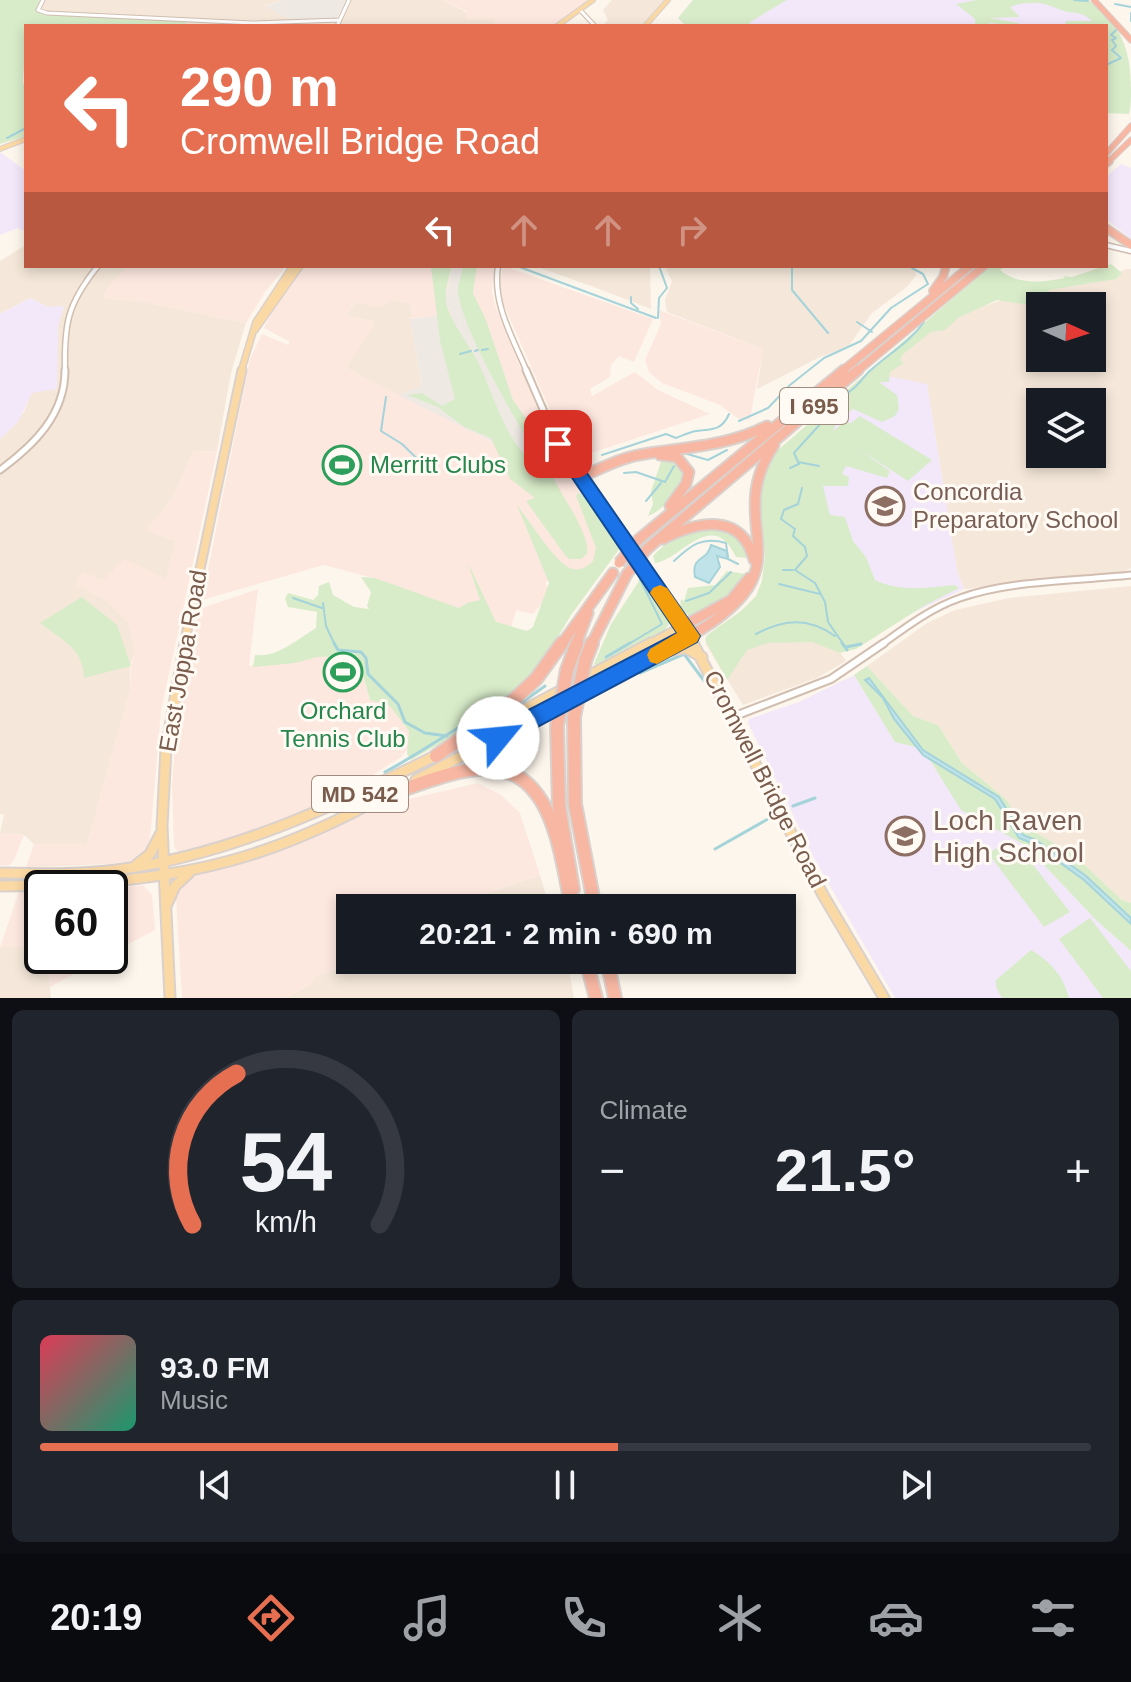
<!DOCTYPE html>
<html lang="en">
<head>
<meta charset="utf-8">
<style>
  :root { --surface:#171b24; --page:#20242c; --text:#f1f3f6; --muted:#9ea1a6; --line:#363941; --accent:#e76f51 }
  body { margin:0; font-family:Helvetica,sans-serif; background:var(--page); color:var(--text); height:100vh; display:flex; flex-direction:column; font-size:30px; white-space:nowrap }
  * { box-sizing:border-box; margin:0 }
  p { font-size:26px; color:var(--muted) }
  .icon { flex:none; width:44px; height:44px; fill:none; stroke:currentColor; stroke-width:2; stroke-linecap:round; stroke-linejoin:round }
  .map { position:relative; height:998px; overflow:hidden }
  .details { display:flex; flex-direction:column; gap:12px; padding:12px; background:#0d0f14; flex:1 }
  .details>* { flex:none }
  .banner { position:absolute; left:24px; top:24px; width:1084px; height:244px; border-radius:0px; box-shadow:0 4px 12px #0003; background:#e76f51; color:#fff; overflow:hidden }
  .needle { width:52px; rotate:93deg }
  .controls { position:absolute; left:1026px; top:292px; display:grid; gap:16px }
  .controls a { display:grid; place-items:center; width:80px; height:80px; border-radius:0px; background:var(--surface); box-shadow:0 4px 12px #0003; font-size:40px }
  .speed { position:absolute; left:24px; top:870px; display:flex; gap:16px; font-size:40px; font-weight:700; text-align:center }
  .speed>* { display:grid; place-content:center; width:104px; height:104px; border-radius:50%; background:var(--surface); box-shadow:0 4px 12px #0003; line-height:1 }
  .speed .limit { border:4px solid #111; border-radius:12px; background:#fff; color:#111 }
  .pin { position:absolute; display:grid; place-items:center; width:68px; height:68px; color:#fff; margin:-34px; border-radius:16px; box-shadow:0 4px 12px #0006 }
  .me { position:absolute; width:88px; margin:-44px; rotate:62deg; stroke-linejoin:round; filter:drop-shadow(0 0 6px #0008) }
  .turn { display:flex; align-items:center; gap:28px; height:168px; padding:0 24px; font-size:36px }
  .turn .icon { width:104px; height:104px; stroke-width:2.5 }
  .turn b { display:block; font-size:56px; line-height:68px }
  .lanes { display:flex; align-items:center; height:76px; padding:0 24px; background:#0003; justify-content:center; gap:40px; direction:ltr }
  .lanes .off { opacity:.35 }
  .big { font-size:60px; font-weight:800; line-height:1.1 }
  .details .widget { flex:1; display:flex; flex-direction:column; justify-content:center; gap:12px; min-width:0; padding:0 28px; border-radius:12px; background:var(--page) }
  .details .dial { align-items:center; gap:0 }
  .dial svg { height:208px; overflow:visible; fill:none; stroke:var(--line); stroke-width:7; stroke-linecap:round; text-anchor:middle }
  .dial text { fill:var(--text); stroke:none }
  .song { display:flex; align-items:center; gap:24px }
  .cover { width:96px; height:96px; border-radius:12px; background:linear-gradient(135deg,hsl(350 70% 55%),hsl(160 70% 35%)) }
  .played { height:8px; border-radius:4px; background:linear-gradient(90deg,var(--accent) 55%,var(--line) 55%) }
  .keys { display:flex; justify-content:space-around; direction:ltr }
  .heat { display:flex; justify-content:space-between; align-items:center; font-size:44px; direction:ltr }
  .details .tiles { flex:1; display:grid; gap:12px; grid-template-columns:1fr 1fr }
  .widget:last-child { grid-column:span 2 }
  .trip { position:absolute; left:336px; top:894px; width:460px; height:80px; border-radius:0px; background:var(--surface); box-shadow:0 4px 12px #0003; font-weight:800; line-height:80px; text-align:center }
  .tabs { display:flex; height:128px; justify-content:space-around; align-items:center; background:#090b0e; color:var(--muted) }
  .tabs .icon { width:56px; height:56px }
  .tabs .current { color:var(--accent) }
  .tabs b { font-size:36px; color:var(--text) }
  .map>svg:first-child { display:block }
  .residential { fill:#f5e8da; fill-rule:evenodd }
  .commercial { fill:#fde8e0 }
  .industrial { fill:#efe9e4 }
  .education { fill:#f3e8fa }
  .green { fill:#d8ecc9 }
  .water { fill:#bfe3e8; stroke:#a5d3da; stroke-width:2 }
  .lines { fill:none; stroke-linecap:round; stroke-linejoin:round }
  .stream-far1 { stroke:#a5d3da; stroke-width:2 }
  .stream { stroke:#a5d3da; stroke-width:3 }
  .minor-far3-casing { stroke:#d1beb0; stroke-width:5 }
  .minor-far2-casing { stroke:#d1beb0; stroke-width:7 }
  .minor-far1-casing { stroke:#d1beb0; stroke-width:9 }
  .minor-casing { stroke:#d1beb0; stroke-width:10 }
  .major-far3-casing { stroke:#dad1cd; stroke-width:6 }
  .major-far2-casing { stroke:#dad1cd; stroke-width:8 }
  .major-far1-casing { stroke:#dad1cd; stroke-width:11 }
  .major-casing { stroke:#dad1cd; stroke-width:13 }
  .highway-far3-casing { stroke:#dad1cd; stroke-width:7 }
  .highway-far2-casing { stroke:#dad1cd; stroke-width:10 }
  .highway-far1-casing { stroke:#dad1cd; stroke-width:13 }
  .highway-casing { stroke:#dad1cd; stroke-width:16 }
  .minor-far3 { stroke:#fff; stroke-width:3 }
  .minor-far2 { stroke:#fff; stroke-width:4 }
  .minor-far1 { stroke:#fff; stroke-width:5 }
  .minor { stroke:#fff; stroke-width:6 }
  .major-far3 { stroke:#fbd9a5; stroke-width:4 }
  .major-far2 { stroke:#fbd9a5; stroke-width:5 }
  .major-far1 { stroke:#fbd9a5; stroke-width:7 }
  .major { stroke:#fbd9a5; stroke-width:9 }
  .highway-far3 { stroke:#f7b7a3; stroke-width:5 }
  .highway-far2 { stroke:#f7b7a3; stroke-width:7 }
  .highway-far1 { stroke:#f7b7a3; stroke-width:9 }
  .highway { stroke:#f7b7a3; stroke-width:12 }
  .highway-bridge-far1-casing { stroke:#dad1cd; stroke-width:13; stroke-linecap:butt }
  .highway-bridge-casing { stroke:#dad1cd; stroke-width:16; stroke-linecap:butt }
  .highway-bridge-far1 { stroke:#f7b7a3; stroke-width:9 }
  .highway-bridge { stroke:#f7b7a3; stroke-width:12 }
  .route { fill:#1a73e8; stroke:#114b97; stroke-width:2 }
  .slow { fill:#f59e0b }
  .labels { text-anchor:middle; stroke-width:6; stroke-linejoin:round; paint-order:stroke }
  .shield { fill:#fffaf3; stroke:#a28b7f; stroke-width:2 }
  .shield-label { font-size:22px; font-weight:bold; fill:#7a5c4d }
  .leisure-label { font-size:24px; fill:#27864d; stroke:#fffaf3; text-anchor:start }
  .education-label { font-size:24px; fill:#785e54; stroke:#fffaf3; text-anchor:start }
  .street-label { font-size:24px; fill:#7a5c4d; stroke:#fffaf3 }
  .near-education-label { font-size:28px; fill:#785e54; stroke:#fffaf3; text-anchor:start }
</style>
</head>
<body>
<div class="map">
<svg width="1131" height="998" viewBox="0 0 1131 998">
  <rect width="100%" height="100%" fill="#fdf6ec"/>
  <path class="residential" d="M45 0H283L266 6 297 22 47 12 40 8Z
    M352 0H442L468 13 467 18 495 19 496 26H184L188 22 264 24 341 21Z
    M612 0H664L641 26H602L608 20 603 10Z
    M26 245V266H128L109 286 103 298 140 301 246 323 231 373 217 451 193 452 173 498 147 530 176 541 166 580H104L76 584 106 600 128 622 135 652 130 666V691L87 844H34L24 835 0 833 4 815 0 814V439L24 412 64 307H48L30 298 0 314V261Z
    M535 266H650L651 309 591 286Z
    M671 266H916V275L907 287 872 313 848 347 820 357 757 389 763 349 667 312 665 300 672 281 666 269Z
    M1126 269H1131V568L1117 575 964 589 957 571 927 385 884 376 914 339 976 309 1018 294 1098 281ZM1040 306H1092V358H1040ZM1040 402H1092V454H1040Z
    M392 300 410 303 413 317 410 318 422 387 398 395 346 368 375 322 346 315 356 302 380 307Z
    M1131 586V903L1122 900 1073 854 1019 823 1007 800 962 763 938 725 913 716 867 666 927 623 955 610 1009 598Z
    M832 640 846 661 817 678 743 705 705 643Z
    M540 875 547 899 554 908H444Z
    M0 947H42V956H47L51 998H0Z
    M359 960H567L574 998H285L311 984 314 977Z"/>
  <path class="commercial" d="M442 0H590L553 26H496L495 19H466L468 12Z
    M128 266H286L265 292 246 323 140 301 103 298 109 286Z
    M304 266H452L445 301 451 314 410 319 413 316 410 303 392 300 380 307 356 302 346 315 376 322 346 368 531 461 538 448 518 425 503 393 464 266H494L492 291 496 308 543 423 564 467 614 540 583 578 556 577 545 582 550 593 533 614 516 610 502 662 493 622 373 578 324 565 202 600 250 359 262 334 288 345 290 342 264 328 276 304Z
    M503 266 653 319 634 362 619 356 611 365 610 377 590 389 592 396 635 372 658 390 710 414 576 458 557 426 504 305 500 284Z
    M659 310 763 349 750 419 740 420 720 405 662 383 649 372 645 360 661 324Z
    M217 451 161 711 150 839 146 850 130 861 108 864 26 867 34 844H87L130 691 131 666 135 652 128 622 106 600 75 584 82 572 104 580 124 559 166 579 176 541 147 530 173 498 193 452Z
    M258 589 249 666 366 650 369 699 461 686 401 757 316 811 226 841 179 852 174 847 172 786 175 745 199 609Z
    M478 783 501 795 520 813 540 875 444 908H350V960H359L314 977 311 984 285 998H182L176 898 179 888 193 875 296 843 392 803Z
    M0 833 24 835 14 860 8 866 0 865Z
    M143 885 152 895 155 930 110 954V889Z
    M19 892H42V947H0Z
    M47 956H107L50 987Z"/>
  <path class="industrial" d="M283 0H346L337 18 297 22 265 7Z
    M452 266H464L481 347 518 425 543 458 531 461 398 395 422 386 410 319 451 314 445 301Z"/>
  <path class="education" d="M693 0H1085L1114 29 1106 113V26H686L678 18Z
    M0 152 26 171V232L18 228 0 235Z
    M1121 164 1131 168V239L1106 219V177Z
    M30 298 48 307 64 306 58 326 57 389 32 393 18 422 0 439V314Z
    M877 374 927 384 957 571 964 589 910 614 852 616 809 442Z
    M854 675 895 742 923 749 961 809 1025 845 1097 921 1131 951V998H895L816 862 748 723 749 719 799 702Z"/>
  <path class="green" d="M0 0H40L36 9 41 13 188 22 184 26H26L23 83 26 86V136L0 144Z
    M693 0H787L750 22 749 26H686L678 18Z
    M977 0H1088C1121 23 1131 50 1131 89 1131 98 1131 106 1129 114L1106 113V26H1064L1066 21H1092C1081 10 1074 15 1061 10 1044 2 1030 0 1010 7L1020 17 990 18 1018 23 1019 26 990 23 989 25 1003 26H975V19L956 4Z
    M1111 264 1122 273 1116 279 1049 290 1048 296 1038 302 1023 304 997 300 958 318 945 330 931 332 902 355 900 360 904 363 890 372 889 382H879L897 395 899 409 895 416 882 422 853 409 838 419 833 431 844 422 851 423 860 416 932 460 908 481 857 448 890 471 887 478 846 466 842 474 849 477 848 486H823L830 515 845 517 853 541 866 557 875 580C901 592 926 588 955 585L959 588 922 607 856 649 840 653 812 642 768 643 747 650 727 680 705 640 707 635 741 611 756 596 762 581 765 555 759 489 770 457 990 266H1004L1000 270C1019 286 1043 282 1065 278L1063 276 1072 277Z
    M431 266H452C448 280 443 295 448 309 454 326 467 342 476 358 490 384 507 447 533 460L536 456C516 419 461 329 458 291 458 283 462 274 463 266L477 267 473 293 486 320 513 400 525 417 546 426 563 466V471L553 477C561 495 591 535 587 554L581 559H569L565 555 526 501 535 498 510 479 491 438 464 427 438 407 407 395 422 393 442 406 455 399 440 341Z
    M667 459 677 462 683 470C681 488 666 509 648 516L653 504 651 491 661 462Z
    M578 493 584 494 620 548 571 615 545 659 527 681 469 727 411 760 407 754 409 731 389 705 370 700 358 656 317 657 295 663 253 667 255 655C277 658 298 639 316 628L317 612 288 607 285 599 288 593 313 600 318 595 319 586 329 582 333 595 354 607 369 609 367 606 371 592 361 577 375 578 459 608 467 603 480 600 468 563 496 622 527 631 533 627 549 583 517 505C529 520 554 561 570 568 579 572 587 567 593 561L596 548 576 496Z
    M691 528C719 529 741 528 750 558L736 557C712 506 679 562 655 563L653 556 668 541Z
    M727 571 746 574 727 598 694 615 689 616 680 608 681 599 684 601 688 588 715 585Z
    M638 575 667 615 669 624 665 630 597 666 594 664 611 624 639 581Z
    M82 597 117 625 131 666 84 678C83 647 61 640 40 623Z
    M867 666 913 716 938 725 962 763 1007 800 1019 823 1073 854 1122 900 1131 903V951L1097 921 1025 845 961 810 923 749 895 742 854 675Z
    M1006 843 1019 861 1027 857 1070 912 1044 927 988 853Z
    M1090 918 1131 971V998H1103L1059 939Z
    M1031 950C1051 962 1063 975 1069 998H1002L996 987V980Z"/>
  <path class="water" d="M711 545 727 551 728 559 717 556 720 567 709 583 695 577C691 554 707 563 711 545Z
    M869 678 923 750 999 797 1023 835 1036 840 1086 876 1131 918V924L1084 880 1034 844 1019 838 995 799 923 755 894 719 883 698 865 680Z"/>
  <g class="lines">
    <path class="stream-far1" d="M1074 0 1088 1
      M1115 4 1131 7
      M1131 13V21
      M1106 65 1121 58 1112 50 1116 46 1112 40 1116 38 1111 35 1116 30
      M7 138 26 128
      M517 266 656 318
      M792 266V290L828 333
      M631 297V303L638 309
      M658 318 659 298 667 288 659 266
      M857 322 872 332
      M482 350 488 349
      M475 351 478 350
      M460 354 471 351
      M386 397 381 431 402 444 431 472
      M739 421 768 408 790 385 824 358 861 341 891 308 928 284 923 274 912 268
      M684 453 708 460 727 450
      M602 455 666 434 676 438C682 436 689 432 696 431 711 429 722 431 729 414
      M798 462 819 466
      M539 468 560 464
      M790 468 799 464 794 453 850 391C860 385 863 376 872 369 890 353 910 342 924 322
      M624 473 636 472 665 482 674 466
      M802 488 798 504 784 510 781 519 795 529 793 536 805 547 807 556 795 570 815 583 825 602 828 622 844 645
      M646 501 661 483
      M674 561C691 545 702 536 726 543L728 559 738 564
      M783 570H793
      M779 584 820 594
      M293 598 322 608
      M686 601 709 593 731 572
      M323 603 326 626 335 645
      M756 634C784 619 808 617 835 636
      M627 645 662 624 640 579
      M857 645 861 644"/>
    <path class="stream" d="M334 643 338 650 361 652 366 658 368 674 398 704 405 722 425 733 447 736
      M842 643 847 650
      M846 647 861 644
      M606 657 630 643
      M640 673 684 654 714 694
      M510 711 545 686
      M385 772C428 749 466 721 509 697
      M793 806 815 798
      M715 849 775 815"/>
    <g class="minor-far3-casing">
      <path id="minor-far3" d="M43 0 38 10 47 13 253 23 340 20
        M581 11 595 26
        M337 26 349 0"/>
    </g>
    <g class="minor-far2-casing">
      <path id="minor-far2" d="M1106 245 1131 251
        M498 266C492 304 513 338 527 372
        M65 372C64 324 67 304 98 266"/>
    </g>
    <g class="minor-far1-casing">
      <path id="minor-far1" d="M526 370 558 444 580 477
        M0 470C34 445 65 415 65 370
        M881 645C906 627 931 608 960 598 1010 580 1077 581 1131 575"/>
    </g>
    <g class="minor-casing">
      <path id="minor" d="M735 716 831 679 884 643"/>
    </g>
    <g class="major-far3-casing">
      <path id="major-far3" d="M557 26 593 0
        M645 26 668 0
        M0 149 26 139"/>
    </g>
    <g class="major-far2-casing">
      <path id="major-far2" d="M255 330 300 266
        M241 372 256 322 293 266"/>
    </g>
    <g class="major-far1-casing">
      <path id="major-far1" d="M580 477 694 645
        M184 645 242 370
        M647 645 683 626
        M673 645 690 636"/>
    </g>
    <g class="major-casing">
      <path id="major" d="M693 643 823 895 884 998
        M673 650 686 648 702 657
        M469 739 651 643
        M416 780 677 643
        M136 865 150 854 162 831
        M0 873C39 874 77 875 116 870 230 855 335 806 437 755
        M0 886C88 885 178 880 262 851 307 836 349 815 391 793
        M167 904 175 886 189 873
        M170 998 162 826 166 749 185 643"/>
    </g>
    <g class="highway-far3-casing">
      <path id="highway-far3" d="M1094 0 1131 40
        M1106 154 1131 126
        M1107 163 1131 140"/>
    </g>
    <g class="highway-far2-casing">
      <path id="highway-far2" d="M1106 163 1109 161
        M1106 228 1131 245
        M933 291 943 277 946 266
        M841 372 970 266
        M856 372 984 266"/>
    </g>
    <g class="highway-far1-casing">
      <path id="highway-far1" d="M660 455 677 457 689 472 686 484 670 506
        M580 477C599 470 619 458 639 455 684 447 725 447 767 426
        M639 539 844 370
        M663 539C698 521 742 512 754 560
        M647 549 858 370
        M683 626 731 600 749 578
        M690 636C814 566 719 528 774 445
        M561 645 613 573
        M576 645 588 613
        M591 645 627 574"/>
    </g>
    <g class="highway-casing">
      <path id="highway" d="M585 661 592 643
        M567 670 577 643
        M574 717 575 804 595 908
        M557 726 559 806 573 889
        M436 756 507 706 536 679 562 643
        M390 794C421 784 458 767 492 769 555 773 561 860 572 908
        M586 960 596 998
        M607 960 615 998"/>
    </g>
    <use href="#minor-far3" class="minor-far3"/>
    <use href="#minor-far2" class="minor-far2"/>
    <use href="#minor-far1" class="minor-far1"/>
    <use href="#minor" class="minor"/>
    <use href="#major-far3" class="major-far3"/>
    <use href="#major-far2" class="major-far2"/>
    <use href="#major-far1" class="major-far1"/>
    <use href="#major" class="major"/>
    <use href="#highway-far3" class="highway-far3"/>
    <use href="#highway-far2" class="highway-far2"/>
    <use href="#highway-far1" class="highway-far1"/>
    <use href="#highway" class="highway"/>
    <g class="highway-bridge-far1-casing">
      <path id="highway-bridge-far1" d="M619 563 639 539
        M627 574 647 549"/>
    </g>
    <g class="highway-bridge-casing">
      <path id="highway-bridge" d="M574 717 585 661
        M557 726 567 670"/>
    </g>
    <use href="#highway-bridge-far1" class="highway-bridge-far1"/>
    <use href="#highway-bridge" class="highway-bridge"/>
  </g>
  <path class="route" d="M558 438 564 440 700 636 697 642 498 748 490 745 487 738 490 730 677 633 552 448 550 444Z"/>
  <path class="slow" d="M660 585 667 588 700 636 697 642 657 664 650 662 647 655 650 649 677 633 650 593 653 588Z"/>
  <defs>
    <g id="stadium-ring" transform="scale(2)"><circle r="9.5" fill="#fffaf3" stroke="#2e9e5b" stroke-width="1.5"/><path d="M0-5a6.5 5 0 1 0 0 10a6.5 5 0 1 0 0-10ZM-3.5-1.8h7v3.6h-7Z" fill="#2e9e5b"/></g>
    <g id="school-ring" transform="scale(2)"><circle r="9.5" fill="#fffaf3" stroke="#8d6e63" stroke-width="1.5"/><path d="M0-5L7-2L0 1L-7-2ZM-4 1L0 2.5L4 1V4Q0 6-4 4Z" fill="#8d6e63"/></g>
  </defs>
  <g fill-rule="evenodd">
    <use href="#stadium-ring" x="342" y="465"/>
    <use href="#school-ring" x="885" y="506"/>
    <use href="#stadium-ring" x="343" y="672"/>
    <use href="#school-ring" x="905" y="836"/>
  </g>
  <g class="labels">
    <g class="shield">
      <rect x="780" y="388" width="68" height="36" rx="6"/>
      <rect x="312" y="776" width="96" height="36" rx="6"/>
    </g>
    <g class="shield-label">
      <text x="814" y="414">I 695</text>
      <text x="360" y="802">MD 542</text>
    </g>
    <g class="leisure-label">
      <text x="370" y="473">Merritt Clubs</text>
      <text x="343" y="719" text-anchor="middle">Orchard<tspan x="343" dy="28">Tennis Club</tspan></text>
    </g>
    <g class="education-label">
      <text x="913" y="500">Concordia<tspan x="913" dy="28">Preparatory School</tspan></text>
    </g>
    <g class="street-label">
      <text transform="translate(183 661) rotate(-80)" y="8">East Joppa Road</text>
      <text transform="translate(765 779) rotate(63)" y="8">Cromwell Bridge Road</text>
    </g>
    <g class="near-education-label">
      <text x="933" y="830">Loch Raven<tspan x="933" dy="32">High School</tspan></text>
    </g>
  </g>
</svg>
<div class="controls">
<a><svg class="needle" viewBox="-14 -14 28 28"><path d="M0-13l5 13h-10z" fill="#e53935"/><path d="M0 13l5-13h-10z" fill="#9ea1a6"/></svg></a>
<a><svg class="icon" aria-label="layers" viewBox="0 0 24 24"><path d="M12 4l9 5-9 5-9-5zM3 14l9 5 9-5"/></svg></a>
</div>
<div class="speed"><div class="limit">60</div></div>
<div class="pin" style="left:558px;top:444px;background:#d93025"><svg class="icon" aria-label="arrive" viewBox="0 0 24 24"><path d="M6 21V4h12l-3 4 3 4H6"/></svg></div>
<svg class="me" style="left:498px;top:738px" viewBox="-20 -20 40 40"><circle r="19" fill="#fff"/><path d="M0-13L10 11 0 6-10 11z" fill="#1a73e8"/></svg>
<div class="trip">20:21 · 2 min · 690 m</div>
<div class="banner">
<div class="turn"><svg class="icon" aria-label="left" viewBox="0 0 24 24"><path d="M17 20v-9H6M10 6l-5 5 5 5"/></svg><div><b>290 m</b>Cromwell Bridge Road</div></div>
<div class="lanes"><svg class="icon" aria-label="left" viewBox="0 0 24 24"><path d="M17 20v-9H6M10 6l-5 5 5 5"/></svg><svg class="icon off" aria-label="ahead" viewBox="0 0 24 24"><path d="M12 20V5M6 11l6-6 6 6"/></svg><svg class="icon off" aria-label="ahead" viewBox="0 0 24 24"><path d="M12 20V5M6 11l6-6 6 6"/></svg><svg class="icon off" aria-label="right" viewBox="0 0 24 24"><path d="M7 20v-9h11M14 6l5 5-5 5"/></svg></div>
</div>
</div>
<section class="details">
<div class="tiles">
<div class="widget dial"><svg viewBox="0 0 100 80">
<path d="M14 69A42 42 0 1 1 86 69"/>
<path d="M14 69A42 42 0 0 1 31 11" stroke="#e76f51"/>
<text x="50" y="56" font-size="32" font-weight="700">54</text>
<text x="50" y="72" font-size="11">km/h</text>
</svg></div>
<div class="widget"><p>Climate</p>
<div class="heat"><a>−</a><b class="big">21.5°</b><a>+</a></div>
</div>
<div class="widget">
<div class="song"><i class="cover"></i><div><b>93.0 FM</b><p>Music</p></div></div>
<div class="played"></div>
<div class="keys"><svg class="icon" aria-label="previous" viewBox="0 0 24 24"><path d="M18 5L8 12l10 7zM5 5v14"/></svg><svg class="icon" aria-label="pause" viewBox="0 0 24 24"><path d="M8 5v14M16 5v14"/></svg><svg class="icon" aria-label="next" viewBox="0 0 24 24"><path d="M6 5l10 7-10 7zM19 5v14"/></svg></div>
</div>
</div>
</section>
<nav class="tabs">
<b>20:19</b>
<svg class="icon current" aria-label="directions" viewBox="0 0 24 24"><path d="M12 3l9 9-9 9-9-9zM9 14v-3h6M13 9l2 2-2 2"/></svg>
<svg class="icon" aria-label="music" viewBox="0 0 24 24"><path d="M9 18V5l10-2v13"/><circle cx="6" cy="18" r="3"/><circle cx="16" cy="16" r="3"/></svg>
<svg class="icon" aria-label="phone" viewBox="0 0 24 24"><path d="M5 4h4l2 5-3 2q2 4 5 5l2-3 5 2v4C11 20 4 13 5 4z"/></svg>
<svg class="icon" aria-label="climate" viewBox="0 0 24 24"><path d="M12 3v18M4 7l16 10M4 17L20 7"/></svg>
<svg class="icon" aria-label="car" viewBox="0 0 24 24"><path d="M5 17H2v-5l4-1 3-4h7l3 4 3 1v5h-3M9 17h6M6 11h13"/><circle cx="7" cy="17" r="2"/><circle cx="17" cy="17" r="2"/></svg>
<svg class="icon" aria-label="filters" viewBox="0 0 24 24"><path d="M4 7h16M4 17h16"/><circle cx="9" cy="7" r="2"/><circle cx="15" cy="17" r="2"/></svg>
</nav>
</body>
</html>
